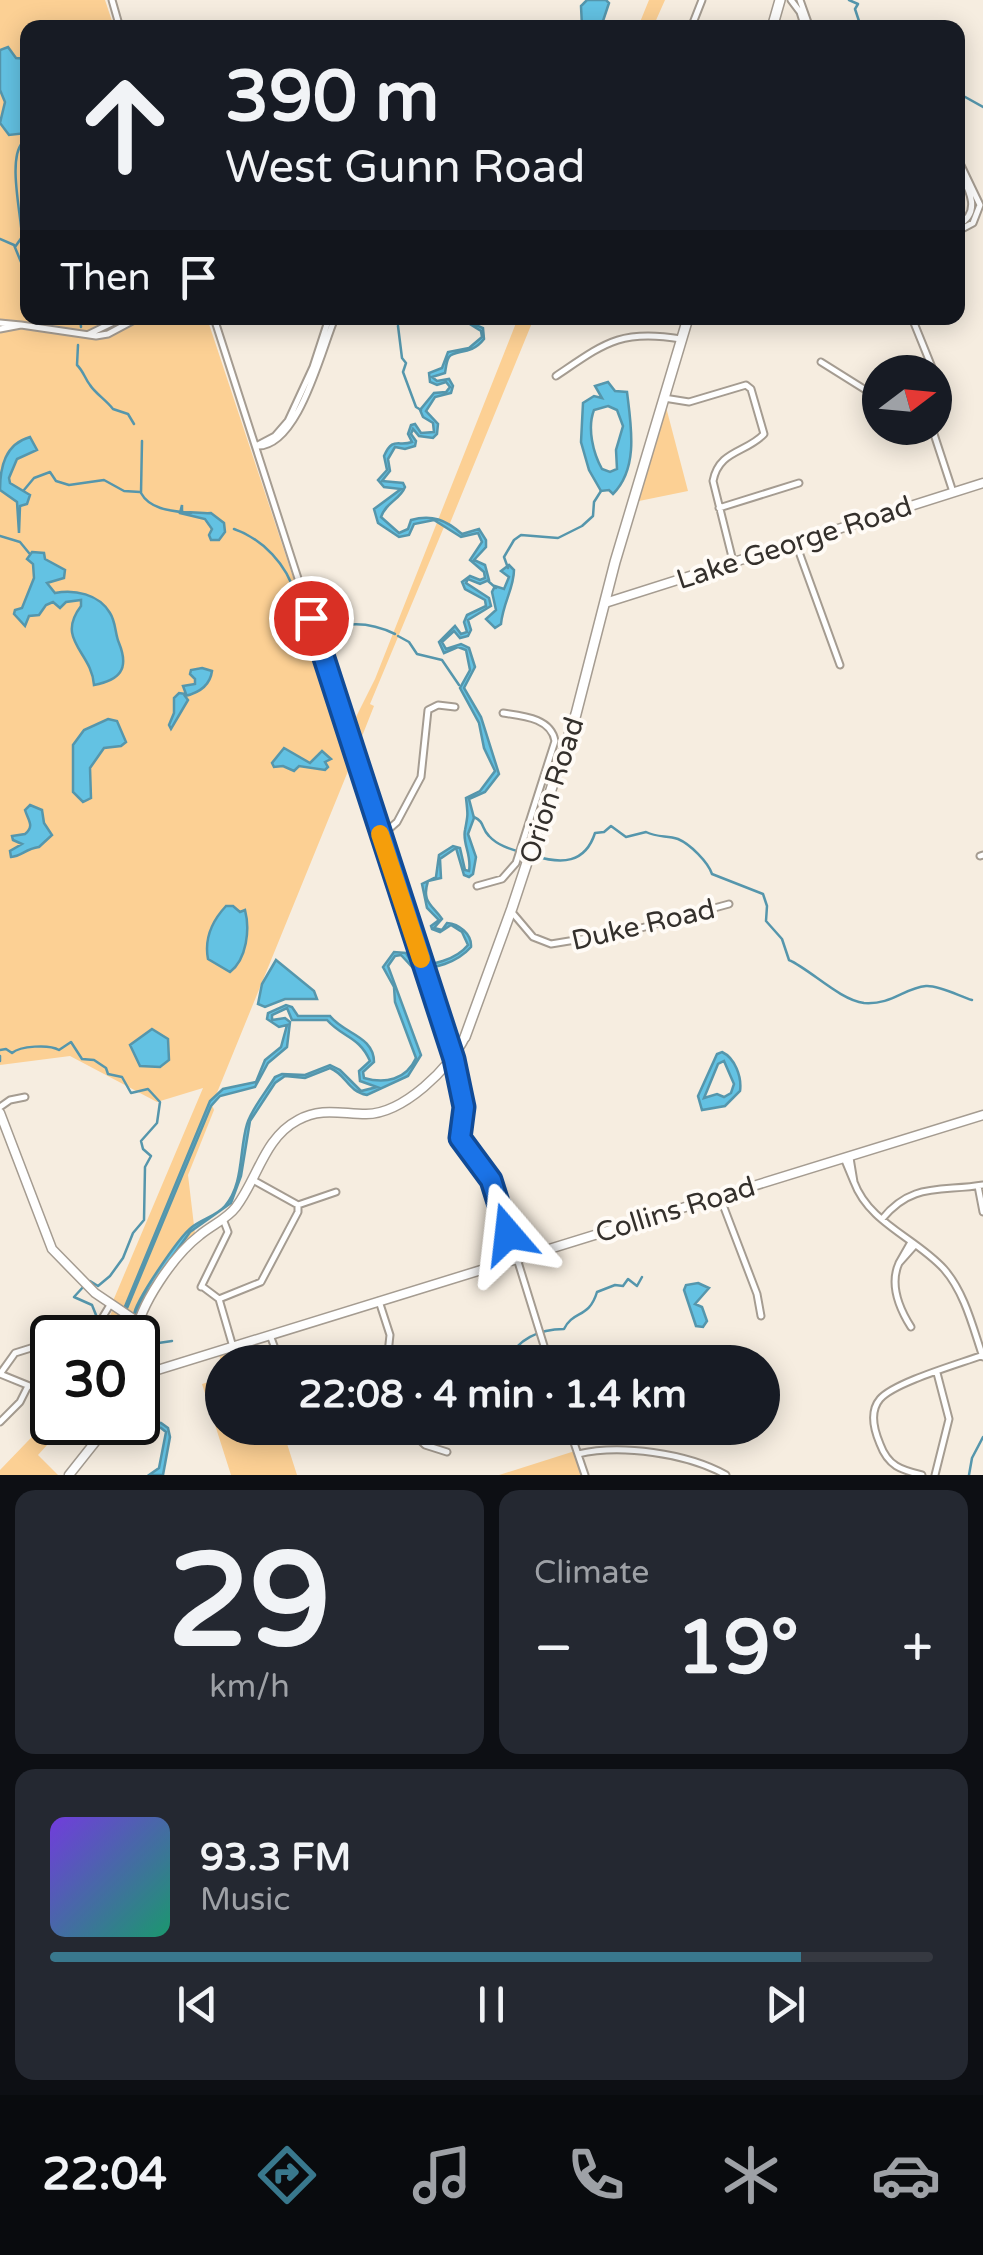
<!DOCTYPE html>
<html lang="en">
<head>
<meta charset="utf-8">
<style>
  :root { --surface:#171b24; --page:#242831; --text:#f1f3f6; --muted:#9ea1a6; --line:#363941; --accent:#39788d }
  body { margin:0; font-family:"Varela Round",sans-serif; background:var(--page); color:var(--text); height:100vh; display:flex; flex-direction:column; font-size:38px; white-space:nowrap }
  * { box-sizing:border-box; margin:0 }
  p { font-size:32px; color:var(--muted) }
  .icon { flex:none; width:55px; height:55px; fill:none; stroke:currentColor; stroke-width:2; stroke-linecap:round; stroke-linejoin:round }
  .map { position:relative; height:1475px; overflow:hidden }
  .drawer { display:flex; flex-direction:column; gap:15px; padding:15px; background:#0d0f14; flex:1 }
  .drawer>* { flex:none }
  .guide { position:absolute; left:20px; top:20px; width:945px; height:305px; border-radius:20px; box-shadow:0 5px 25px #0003; background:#171b24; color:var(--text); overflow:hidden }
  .needle { width:65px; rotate:74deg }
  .tools { position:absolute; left:862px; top:355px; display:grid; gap:20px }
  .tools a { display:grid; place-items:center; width:90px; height:90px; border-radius:50%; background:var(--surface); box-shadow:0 5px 25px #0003; font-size:50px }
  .speed { position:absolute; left:30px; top:1315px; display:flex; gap:20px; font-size:50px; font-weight:700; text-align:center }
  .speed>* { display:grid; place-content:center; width:130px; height:130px; border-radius:50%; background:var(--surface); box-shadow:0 5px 25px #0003; line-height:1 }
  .speed .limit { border:5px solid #111; border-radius:15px; background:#fff; color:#111 }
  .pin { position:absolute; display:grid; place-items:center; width:85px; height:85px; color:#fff; margin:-42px; border:5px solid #fff; border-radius:50%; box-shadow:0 2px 10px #0007 }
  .me { position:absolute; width:110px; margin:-55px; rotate:343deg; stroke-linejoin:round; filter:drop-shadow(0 0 8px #0008) }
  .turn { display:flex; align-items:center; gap:35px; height:210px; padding:0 40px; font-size:45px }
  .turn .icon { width:130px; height:130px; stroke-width:2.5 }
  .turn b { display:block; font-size:70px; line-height:85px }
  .then { display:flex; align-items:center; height:95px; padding:0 40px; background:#0003; gap:20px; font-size:38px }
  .big { font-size:75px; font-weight:700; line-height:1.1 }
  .drawer .widget { flex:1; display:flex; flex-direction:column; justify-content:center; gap:15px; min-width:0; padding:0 35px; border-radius:20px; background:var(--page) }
  .drawer .dial { align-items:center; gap:0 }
  .dial b { font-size:130px; line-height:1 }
  .song { display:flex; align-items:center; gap:30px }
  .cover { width:120px; height:120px; border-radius:15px; background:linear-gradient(135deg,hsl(260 70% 55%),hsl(160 70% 35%)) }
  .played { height:10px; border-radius:5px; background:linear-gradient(90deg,var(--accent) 85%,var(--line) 85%) }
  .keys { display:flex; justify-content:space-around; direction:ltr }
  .heat { display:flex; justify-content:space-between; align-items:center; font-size:55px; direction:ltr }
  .drawer .tiles { flex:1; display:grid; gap:15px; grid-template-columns:1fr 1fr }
  .widget:last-child { grid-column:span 2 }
  .trip { position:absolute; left:205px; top:1345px; width:575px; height:100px; border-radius:50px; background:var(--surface); box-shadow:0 5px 25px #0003; font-weight:700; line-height:100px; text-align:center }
  .tabs { display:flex; height:160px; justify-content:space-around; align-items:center; background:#090b0e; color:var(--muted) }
  .tabs .icon { width:70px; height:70px }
  .tabs .current { color:var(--accent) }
  .tabs b { font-size:45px; color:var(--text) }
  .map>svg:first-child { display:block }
  .green { fill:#fcd094 }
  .water { fill:#63c2e3; stroke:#5596ac; stroke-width:2.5; fill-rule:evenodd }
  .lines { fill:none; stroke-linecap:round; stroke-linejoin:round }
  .stream { stroke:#5596ac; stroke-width:2.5 }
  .minor-casing { stroke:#a59c91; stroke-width:9 }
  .tertiary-casing { stroke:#a59c91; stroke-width:11 }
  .secondary-casing { stroke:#a59c91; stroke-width:12 }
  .minor { stroke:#fff; stroke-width:5 }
  .tertiary { stroke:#fff; stroke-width:8 }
  .secondary { stroke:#fff; stroke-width:9 }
  .route-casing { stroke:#114b97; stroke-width:25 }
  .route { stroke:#1a73e8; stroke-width:18 }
  .slow { stroke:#f59e0b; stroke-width:18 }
  .labels { text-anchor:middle; stroke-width:8; stroke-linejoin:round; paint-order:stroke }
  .street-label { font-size:28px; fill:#34302c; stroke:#fffbf6 }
</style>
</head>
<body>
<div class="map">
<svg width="983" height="1475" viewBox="0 0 983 1475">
  <rect width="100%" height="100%" fill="#f6ede0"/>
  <path class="green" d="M0 0H105L114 27 28 28V318H207L346 737 375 679 518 318H534L448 528 444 527 370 704 374 706 355 754 212 1105 214 1110 188 1175 195 1234 145 1298 137 1317 131 1314 128 1320 134 1324 133 1337H101L115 1304 113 1301 203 1088 157 1102 70 1056 0 1065Z
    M649 0H665L653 27H638Z
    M666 407 688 491 639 501Z
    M255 1342 261 1362H222V1366L219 1354Z
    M222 1378V1428H282L297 1475H231L202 1384Z
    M52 1416V1422L67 1423 38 1455 58 1475H0V1470Z
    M578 1450 586 1475H499Z"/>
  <path class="water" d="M587 0H606L609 3 601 27H582L581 6Z
    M8 47 16 58 27 59V133L9 135 0 123 5 102 0 90V50Z
    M460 318 483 328 484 339C471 356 455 349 449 357 446 362 446 368 445 373L432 377 437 381 449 379 453 386 451 393 435 397 426 411 438 424 437 434 433 438 419 436 413 429 411 434 416 441 415 446 405 449 395 447 388 459 390 471 382 481 403 483 405 487C400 500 386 502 381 517L399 533 408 529 411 520C432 514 446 520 462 534L479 529 486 540V547L474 560 485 565 489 580 480 584 468 579 466 583 489 598 491 606 468 620 471 630 468 636 460 638 454 631 442 642 446 649 461 644 469 648 475 667 464 688 481 717 499 774 485 792 469 799 474 818 468 834 476 857 473 874 469 877 464 875 456 848 440 859 441 878 428 881C421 903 433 905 442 919L434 928 442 930 447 923C459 924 472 934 471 947 457 963 434 969 414 969L401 955 395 956 388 966 421 1055 408 1076 367 1095C347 1091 347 1075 330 1068L305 1078 285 1076 275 1083 250 1121 241 1176 231 1203 190 1232 143 1298 134 1316C133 1304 179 1237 192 1227 202 1219 216 1216 225 1206 244 1184 239 1150 247 1124 252 1108 266 1092 275 1077L282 1074 305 1075 330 1065 340 1070 361 1091 377 1087 360 1081 359 1071 370 1061C359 1036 343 1038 327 1020H292L287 1008 272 1015V1020L285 1018 290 1022 287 1047 268 1063 255 1087 220 1096 211 1106 115 1337 112 1338 210 1101 223 1089 256 1082 265 1060 281 1047 287 1025 279 1027 267 1019 268 1013 286 1005 292 1007 298 1016H330C344 1034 374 1036 374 1062L363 1072 364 1078C385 1084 406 1080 416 1058L395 1002 394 987 383 967 394 952 406 953 413 965C431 966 456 960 468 945L462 932 451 925 440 932 432 929 431 926 439 920 427 908 422 884 436 877 439 855 453 846 460 848 465 870 469 871C472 855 462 843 465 830 468 815 468 815 466 798L480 791 495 771 484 748 479 723 460 688 470 670 466 650 458 647 444 653 439 642 455 626 461 634 467 632 464 622 467 615 486 606 485 600 465 589 462 582 470 576 480 580 485 578 484 572 470 560 482 542 478 533 461 537 434 520 414 524 409 535 399 537 378 523 374 509 401 489 384 487 378 480 387 470 384 456C393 436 398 447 412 442L408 434 411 425 415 424 421 433 434 432 433 423 423 417 420 410 434 393 446 392 450 387 446 382 437 385 430 382 429 373 442 368 448 352 469 348 482 337 481 331Z
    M608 382 615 391 627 392C631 425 639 468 613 494L609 490 601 491 589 470 581 442 583 403 594 396 602 398 595 386ZM608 406 617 410 623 426 616 450 617 469 610 472 602 469C593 453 587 428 594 410Z
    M30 437 37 450 17 459 9 478 10 483 30 495 27 504 20 506 19 533 17 502 0 490C0 467 5 444 30 437Z
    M182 505V513C193 511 203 514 211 513L224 523 225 532 219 540H211L209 535 212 529 205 519 180 513Z
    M32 552 44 553 45 559 65 570 64 578 47 583 55 593C74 589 99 594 110 613 116 622 115 634 119 643 130 670 119 680 94 685 92 652 55 640 81 606V600L66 602 60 608 53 602 46 605 39 615 29 616 25 626 14 614 15 610 22 608 34 578 33 564 27 559Z
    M509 565 514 570C514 588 503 603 501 624L495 628 486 619 496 610 492 592 495 586 504 589 509 577 501 571Z
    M202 668 212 671C210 686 198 693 185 696L188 700 171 729 169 725 174 713V698L179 693 186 694 183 686 195 684V679L190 674 191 670Z
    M108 719 117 721 126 742 121 746 104 748 90 768 91 798 83 802 73 792V745L84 730Z
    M284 748 310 763 322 751 331 759 325 762 328 767 325 770 299 766 294 771 283 766 274 767 272 763Z
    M30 805 42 810 44 823 52 835 39 847C25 849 22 856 11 857L10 851 22 844 13 840 12 836 25 834C35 826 28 820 25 810Z
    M226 906H233L240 912 245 910C250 929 247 959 230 972L208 959C204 938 212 921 226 906Z
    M276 960 314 991 317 999H285L265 1007 258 1004 262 984Z
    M152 1029 168 1039 169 1060 160 1067 140 1066 130 1045Z
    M722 1052C735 1058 742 1077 740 1091L725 1106 702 1110 698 1096 717 1054ZM724 1061 734 1084 731 1093 724 1097 717 1094 704 1098 718 1064Z
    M698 1283 709 1288 695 1304 702 1307 707 1321 703 1327 696 1326 684 1290 686 1285Z
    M138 1420 161 1423 168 1428 170 1437 163 1475H149L159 1468 166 1432 161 1428 121 1423Z"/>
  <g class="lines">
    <path class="stream" d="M849 0 858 4 855 9 859 21 857 28
      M958 93 983 107
      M0 239 14 245 28 279
      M15 247 22 237C21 214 8 160 22 143
      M80 318 81 327
      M398 326 402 358 406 363 403 372 416 407 421 410
      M78 345 77 365C84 372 85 379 90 385 95 393 106 400 113 409L128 414 134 424
      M142 441 141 493C150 510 173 511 191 513
      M24 490 34 478 50 472 56 481 69 485 104 480 124 491 140 492
      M234 529C263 539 287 565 295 594
      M0 536 20 542 29 553
      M508 568 504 557 514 540 521 535 558 538 582 526 593 516 594 502 601 491
      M488 581 496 588
      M296 599 301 624 309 636 313 635
      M320 634C345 620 370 622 395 634
      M398 636 409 642 417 654 442 660 459 685
      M474 817C485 822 481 828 489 836 499 847 514 850 527 854
      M535 856C561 864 585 864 595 833L604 832 611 826 626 837 646 832C658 838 667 835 678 839 690 844 708 862 712 874L763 894 767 906 766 921 782 939 789 960C811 970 840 1000 864 1003 892 1005 904 988 926 986 939 985 959 996 972 1000
      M0 1050 6 1049 12 1053C20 1046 49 1044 59 1050L71 1042 82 1059 94 1060 106 1068 108 1074 122 1077 131 1093 148 1089 160 1102 157 1123 141 1141 143 1149 151 1156 145 1167 144 1220 133 1233 123 1258 110 1276 98 1286 90 1281
      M0 1056V1061
      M84 1286 74 1297 92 1305 104 1335
      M138 1346 172 1341
      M508 1362C516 1339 540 1329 564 1329 573 1310 589 1319 597 1292L615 1285 623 1286 628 1279 637 1286 642 1277
      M969 1475 972 1458 983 1437"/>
    <g class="minor-casing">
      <path id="minor" d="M112 0 120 28
        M791 0 800 12 805 28
        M800 0 810 28
        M691 28 702 0
        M958 159 980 205 973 223 958 231
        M958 168C968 188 983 212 958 225
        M214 318 453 1059 463 1095 461 1138 497 1194 549 1362
        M912 318 942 392 935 395
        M417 319V318
        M0 323 21 325 0 329
        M21 325 96 336 108 334 138 318
        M89 334 122 318
        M821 362 880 399
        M556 376C605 343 620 329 681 339
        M664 398 689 402 746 385 751 389 764 434C746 453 719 450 713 481L733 561
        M932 428 953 492
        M256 446C298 449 321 351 335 318
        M256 446 275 436 288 421 313 367 329 318
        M719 508 799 483
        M795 541 840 665
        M381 836 397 822 421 777 428 710 438 705 455 707
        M980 856 983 855
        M477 886 502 879 516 863 555 741C551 718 523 716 503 713
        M511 911 533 937 551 944 630 931 729 904
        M0 1107 10 1100 25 1097
        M844 1158 854 1182 850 1158
        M253 1180 298 1205
        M854 1182C869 1223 916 1238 944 1269 965 1293 973 1328 983 1357
        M978 1186 983 1212
        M720 1197 757 1294 761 1316
        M298 1205 336 1192
        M882 1219C912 1182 940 1192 983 1185
        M911 1242 899 1263 915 1245
        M899 1263C889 1285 899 1308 911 1327
        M201 1287 228 1232 223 1219
        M203 1287 219 1299
        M219 1299 261 1282 298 1212V1205
        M219 1299 233 1347
        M379 1301 390 1335 387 1362
        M270 1335 280 1362
        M90 1338 110 1305
        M0 1374 32 1387 52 1389
        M0 1374 15 1353 31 1348
        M0 1422 20 1402 28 1386
        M407 1428 425 1445 447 1452
        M569 1428 585 1475
        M578 1454C620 1444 687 1453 726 1475
        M922 1475C901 1470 888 1466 880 1444 874 1430 869 1412 880 1399 895 1382 959 1364 983 1355
        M935 1475 949 1419 937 1373"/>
    </g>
    <g class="tertiary-casing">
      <path id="tertiary" d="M605 603 983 483
        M0 1113 52 1249 95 1293 138 1322
        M135 1338C139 1305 174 1255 200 1235 212 1225 227 1219 236 1207 258 1178 264 1138 298 1120 321 1107 342 1114 366 1114 403 1114 450 1068 465 1037
        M138 1376 983 1115
        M69 1475 111 1422"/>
    </g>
    <g class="secondary-casing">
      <path id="secondary" d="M772 28 780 0
        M465 1037 512 908 576 714 615 562 688 318"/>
    </g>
    <use href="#minor" class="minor"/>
    <use href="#tertiary" class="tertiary"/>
    <use href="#secondary" class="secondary"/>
  </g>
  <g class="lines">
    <g class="route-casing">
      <path id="route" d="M311 618 454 1059 464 1107 460 1138 491 1180 508 1234"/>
    </g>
    <use href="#route" class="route"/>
    <path class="slow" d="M380 834 421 959"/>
  </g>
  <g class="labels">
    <g class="street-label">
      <text transform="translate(794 542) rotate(-18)" y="10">Lake George Road</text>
      <text transform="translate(551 790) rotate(-72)" y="10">Orion Road</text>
      <text transform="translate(643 924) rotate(-13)" y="10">Duke Road</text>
      <text transform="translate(675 1209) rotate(-17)" y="10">Collins Road</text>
    </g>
  </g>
</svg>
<div class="tools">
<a><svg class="needle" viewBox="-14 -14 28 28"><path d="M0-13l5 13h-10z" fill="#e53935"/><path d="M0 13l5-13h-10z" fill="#9ea1a6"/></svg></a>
</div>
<div class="speed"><div class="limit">30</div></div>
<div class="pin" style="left:311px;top:618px;background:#d93025"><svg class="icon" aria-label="arrive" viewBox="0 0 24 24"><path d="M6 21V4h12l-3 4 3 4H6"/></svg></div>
<svg class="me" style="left:508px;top:1234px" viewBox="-20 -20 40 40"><path d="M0-17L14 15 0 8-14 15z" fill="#1a73e8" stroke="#fff" stroke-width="4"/></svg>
<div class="trip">22:08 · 4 min · 1.4 km</div>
<div class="guide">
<div class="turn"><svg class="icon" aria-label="ahead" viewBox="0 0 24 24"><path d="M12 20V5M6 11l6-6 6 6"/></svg><div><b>390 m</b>West Gunn Road</div></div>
<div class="then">Then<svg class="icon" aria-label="arrive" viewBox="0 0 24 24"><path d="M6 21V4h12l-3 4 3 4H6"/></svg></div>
</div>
</div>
<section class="drawer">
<div class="tiles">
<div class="widget dial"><b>29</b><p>km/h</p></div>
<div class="widget"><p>Climate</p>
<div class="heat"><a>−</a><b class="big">19°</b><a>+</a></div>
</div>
<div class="widget">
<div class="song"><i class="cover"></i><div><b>93.3 FM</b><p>Music</p></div></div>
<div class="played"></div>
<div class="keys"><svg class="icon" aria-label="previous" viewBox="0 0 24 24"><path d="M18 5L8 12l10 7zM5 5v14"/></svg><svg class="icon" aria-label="pause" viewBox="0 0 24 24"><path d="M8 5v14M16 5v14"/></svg><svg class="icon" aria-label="next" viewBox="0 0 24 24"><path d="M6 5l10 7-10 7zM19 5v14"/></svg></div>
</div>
</div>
</section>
<nav class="tabs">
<b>22:04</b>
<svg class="icon current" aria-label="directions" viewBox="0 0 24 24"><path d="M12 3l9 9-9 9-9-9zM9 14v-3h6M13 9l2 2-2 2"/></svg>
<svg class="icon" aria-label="music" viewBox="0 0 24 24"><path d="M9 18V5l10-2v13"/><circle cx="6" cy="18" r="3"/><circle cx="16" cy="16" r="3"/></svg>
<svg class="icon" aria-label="phone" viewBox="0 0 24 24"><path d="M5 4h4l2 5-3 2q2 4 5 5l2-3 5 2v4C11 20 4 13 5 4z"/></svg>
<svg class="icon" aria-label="climate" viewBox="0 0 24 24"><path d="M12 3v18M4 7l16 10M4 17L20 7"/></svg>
<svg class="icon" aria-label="car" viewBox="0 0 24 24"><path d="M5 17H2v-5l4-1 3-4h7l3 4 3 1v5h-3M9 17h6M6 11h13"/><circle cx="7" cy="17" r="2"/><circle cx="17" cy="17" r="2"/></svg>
</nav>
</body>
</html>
